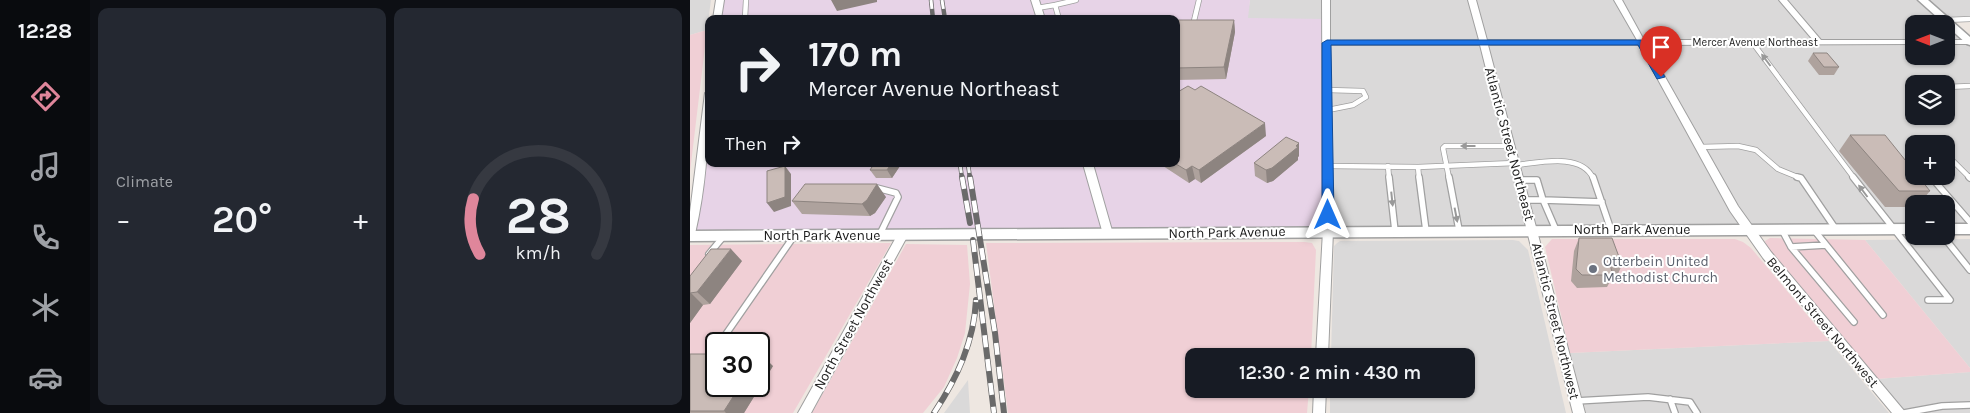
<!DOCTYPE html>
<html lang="en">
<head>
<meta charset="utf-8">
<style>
  :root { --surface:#171b24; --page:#242831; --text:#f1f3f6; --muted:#9ea1a6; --line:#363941; --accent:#df869b }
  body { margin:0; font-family:Karla,sans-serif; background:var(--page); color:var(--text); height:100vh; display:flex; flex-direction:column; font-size:19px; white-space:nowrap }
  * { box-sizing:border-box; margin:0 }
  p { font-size:16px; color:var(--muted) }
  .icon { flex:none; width:28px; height:28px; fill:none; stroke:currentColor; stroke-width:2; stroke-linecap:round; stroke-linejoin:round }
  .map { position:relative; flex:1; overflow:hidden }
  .sheet { display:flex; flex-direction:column; gap:8px; padding:8px; background:#0d0f14; width:600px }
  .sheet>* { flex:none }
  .banner { position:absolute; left:15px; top:15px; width:475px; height:152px; border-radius:10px; box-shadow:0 1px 4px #0004; background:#171b24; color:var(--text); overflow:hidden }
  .needle { width:32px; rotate:270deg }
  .buttons { position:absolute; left:1215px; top:15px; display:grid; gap:10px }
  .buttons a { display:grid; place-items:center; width:50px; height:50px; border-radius:10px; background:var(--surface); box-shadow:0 1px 4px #0004; font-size:25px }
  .speed { position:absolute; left:15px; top:332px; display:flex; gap:10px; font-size:25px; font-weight:700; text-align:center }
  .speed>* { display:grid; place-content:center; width:65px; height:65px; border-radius:50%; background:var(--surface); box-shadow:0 1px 4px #0004; line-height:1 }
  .speed .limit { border:2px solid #111; border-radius:8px; background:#fff; color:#111 }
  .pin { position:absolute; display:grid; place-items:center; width:42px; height:42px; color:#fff; margin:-51px -21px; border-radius:50% 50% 50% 0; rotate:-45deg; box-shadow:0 0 5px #0007 }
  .pin .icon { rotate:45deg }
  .me { position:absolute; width:55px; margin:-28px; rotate:0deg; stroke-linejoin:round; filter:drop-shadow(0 0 4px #0008) }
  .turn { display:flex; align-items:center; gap:18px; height:105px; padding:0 20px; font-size:22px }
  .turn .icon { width:65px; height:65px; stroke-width:2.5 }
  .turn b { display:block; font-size:35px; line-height:42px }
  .then { display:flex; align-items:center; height:48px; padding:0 20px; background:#0003; gap:10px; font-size:19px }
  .big { font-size:38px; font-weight:600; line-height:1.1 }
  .sheet .card { flex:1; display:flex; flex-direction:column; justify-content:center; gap:8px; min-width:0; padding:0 18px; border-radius:10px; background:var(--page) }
  .sheet .dial { align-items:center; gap:0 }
  .dial svg { height:130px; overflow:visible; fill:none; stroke:var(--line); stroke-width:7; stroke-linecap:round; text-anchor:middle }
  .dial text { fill:var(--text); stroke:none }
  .heat { display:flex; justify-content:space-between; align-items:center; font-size:28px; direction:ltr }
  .sheet .tiles { flex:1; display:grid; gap:8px; grid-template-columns:repeat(2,1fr) }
  .trip { position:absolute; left:495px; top:348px; width:290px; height:50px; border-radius:10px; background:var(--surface); box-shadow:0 1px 4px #0004; font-weight:600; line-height:50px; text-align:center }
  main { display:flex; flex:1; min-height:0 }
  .tab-bar { display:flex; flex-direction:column; width:90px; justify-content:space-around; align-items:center; background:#090b0e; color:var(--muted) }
  .tab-bar .icon { width:35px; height:35px }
  .tab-bar .selected { color:var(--accent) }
  .tab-bar b { font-size:22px; color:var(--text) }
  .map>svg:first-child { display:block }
  .residential { fill:#dad9d9; fill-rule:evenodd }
  .commercial { fill:#f0cfd5; fill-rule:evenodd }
  .industrial { fill:#e7d3e7 }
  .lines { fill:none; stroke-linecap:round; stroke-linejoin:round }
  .service-far1-casing { stroke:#a0a0a0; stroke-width:6 }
  .service-casing { stroke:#a0a0a0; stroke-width:8 }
  .minor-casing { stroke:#a0a0a0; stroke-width:2 }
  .tertiary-casing { stroke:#a0a0a0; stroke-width:3 }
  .service-far1 { stroke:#fff; stroke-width:4.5 }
  .service { stroke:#fff; stroke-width:5.5 }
  .minor { fill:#fff; fill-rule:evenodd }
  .tertiary { fill:#fff; fill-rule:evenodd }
  .rail-far1-casing { stroke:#6a6a6a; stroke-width:4.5 }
  .rail-casing { stroke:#6a6a6a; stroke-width:6 }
  .rail-far1 { stroke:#fff; stroke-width:3; stroke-dasharray:9; stroke-linecap:butt }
  .rail { stroke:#fff; stroke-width:4.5; stroke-dasharray:12; stroke-linecap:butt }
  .wall { fill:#aea29d }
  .shaded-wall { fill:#8d8480 }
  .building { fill:#cabcb7; stroke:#8d8480 }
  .oneway { fill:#999 }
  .route { fill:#1a73e8; stroke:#114b97 }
  .worship-dot { fill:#6b7280; stroke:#fff; stroke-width:2 }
  .labels { text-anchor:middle; stroke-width:4; stroke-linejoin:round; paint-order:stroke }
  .far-street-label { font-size:11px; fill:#1c1c1c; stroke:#fff }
  .street-label { font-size:14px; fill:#1c1c1c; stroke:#fff }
  .worship-label { font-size:14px; fill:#5b616d; stroke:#fff; text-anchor:start }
</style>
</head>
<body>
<main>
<nav class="tab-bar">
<b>12:28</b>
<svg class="icon selected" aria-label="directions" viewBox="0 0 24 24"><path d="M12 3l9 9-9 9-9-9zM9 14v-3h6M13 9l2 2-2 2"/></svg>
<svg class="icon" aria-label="music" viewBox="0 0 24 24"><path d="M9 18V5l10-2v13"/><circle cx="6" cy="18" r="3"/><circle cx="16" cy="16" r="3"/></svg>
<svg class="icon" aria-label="phone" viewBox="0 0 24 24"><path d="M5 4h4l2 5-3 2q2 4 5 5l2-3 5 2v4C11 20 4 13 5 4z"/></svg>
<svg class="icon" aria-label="climate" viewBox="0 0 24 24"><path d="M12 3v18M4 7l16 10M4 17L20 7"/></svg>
<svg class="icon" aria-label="car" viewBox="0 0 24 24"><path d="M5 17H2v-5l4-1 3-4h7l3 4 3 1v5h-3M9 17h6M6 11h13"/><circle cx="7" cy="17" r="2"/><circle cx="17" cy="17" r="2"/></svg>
</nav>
<section class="sheet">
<div class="tiles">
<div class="card"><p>Climate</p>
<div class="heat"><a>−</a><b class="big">20°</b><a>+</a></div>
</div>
<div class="card dial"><svg viewBox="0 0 100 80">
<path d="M14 69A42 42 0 1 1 86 69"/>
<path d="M14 69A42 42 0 0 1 10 35" stroke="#df869b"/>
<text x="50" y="56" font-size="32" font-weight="700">28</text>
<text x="50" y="72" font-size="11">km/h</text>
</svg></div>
</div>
</section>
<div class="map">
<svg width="1280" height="413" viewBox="0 0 1280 413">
  <rect width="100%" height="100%" fill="#eee7e1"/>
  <path class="residential" d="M0 0H21L17 30 0 35Z
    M560 0H1233L1280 42V229H1256V204H1224V229L638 231 557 18ZM1224 24H1256V56H1224ZM1224 84H1256V116H1224ZM1224 144H1256V176H1224Z
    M1236 0H1280V18H1256Z
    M1280 239V368L1175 240Z
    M823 240 829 241 838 250 876 413H640V389H776V356H641L644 246 647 243 650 241Z
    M1139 341 1199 413H896L880 353Z
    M1280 372V413H1215L1186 379Z
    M278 380 280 413H254Z"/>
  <path class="commercial" d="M17 30 0 172V35Z
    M1080 238 1175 240 1280 368V372L1186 379 1076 248 1075 241Z
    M862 239H1045L1053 242 1061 248 1139 341 880 353 855 247Z
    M615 242 622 243 626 250 621 356H504V389H619L617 413H318L296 243Z
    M201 243 103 413H0V245ZM26 344H69V386H26Z
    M216 244 277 245 280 284 275 333 267 358 254 387 233 413H122Z"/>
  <path class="industrial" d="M30 0H560L558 18 636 19 638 231 0 234 19 93V164H486V19H27Z"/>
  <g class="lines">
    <g class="service-far1-casing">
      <path id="service-far1" d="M365 5 386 0
        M347 8 365 5 369 19
        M51 19 55 18 56 0
        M1256 20 1280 19
        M503 25 509 0
        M1062 42 1164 178
        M1256 87 1280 86
        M638 90 673 91 676 97 663 105 638 110
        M1010 147 1048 146 1066 150 1088 169 1110 178
        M1256 154 1280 178
        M826 165C848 163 891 152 903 178
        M638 166 728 167 825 163
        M698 166 699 178
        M728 167 729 178
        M1241 176 1242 178
        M759 178 753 148 755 146H820"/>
    </g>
    <g class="service-casing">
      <path id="service" d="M699 177 705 231
        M729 177 736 231
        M759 177 769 230
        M903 177 921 230
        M1107 177 1111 178 1145 228
        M1163 177 1260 300H1238
        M1241 177 1280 222
        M1279 177 1280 178
        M830 180H847L853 200H836
        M187 188 206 193 208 197 190 234
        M866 230 853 200 912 202
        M1092 230 1101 247 1136 245
        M1124 230 1193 315
        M1253 236 1280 270
        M1101 247 1164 322
        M19 254 33 237
        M36 334 104 236
        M980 399 985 413
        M886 401 958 397 1000 402 1007 413
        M1214 413 1252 406 1280 405"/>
    </g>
    <g class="minor-casing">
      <path id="minor" d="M26 0H34L31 19H23Z
        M341 0H349L355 19H347Z
        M632 0H640V41L789 40 778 0H786L797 40H947L924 0H932L954 40H1123L1089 0H1097L1131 40H1224V44L957 45 1048 206 1081 252 1216 413H1202L1073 258 1040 211 949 45H798L895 413H883L790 45H640L643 231 638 356H626L633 231Z
        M1256 40H1280V44H1256Z
        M19 90C19 139 16 187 5 234L4 237 0 238V212L15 93Z
        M393 164H403L423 234 422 237H414L413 234Z
        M213 231 217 232 218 235 121 413H108L209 232Z
        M624 389H636L635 413H623Z"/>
    </g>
    <g class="tertiary-casing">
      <path id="tertiary" d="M1228 0H1238L1280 37V45L1277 44Z
        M1224 224V234L0 241V231Z
        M1256 224H1280V234H1256Z"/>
    </g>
    <use href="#service-far1" class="service-far1"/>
    <use href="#service" class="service"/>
    <use href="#minor" class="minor"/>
    <use href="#tertiary" class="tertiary"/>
    <g class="rail-far1-casing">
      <path id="rail-far1" d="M241 0 243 19
        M252 0 255 19
        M270 164 272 178
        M278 164 280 178"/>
    </g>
    <g class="rail-casing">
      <path id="rail" d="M272 177 280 223
        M280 177 305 333 314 413
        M283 240 304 413
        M244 413C267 378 284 342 286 300"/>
    </g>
    <use href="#rail-far1" class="rail-far1"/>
    <use href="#rail" class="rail"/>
  </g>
  <path class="wall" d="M486 20H544L545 32 536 79 486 80Z
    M1123 53 1149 67 1144 75H1129L1118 61Z
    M1160 135 1240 191 1229 204H1224V207H1195L1149 151Z
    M576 136 511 183 505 179 499 183 470 164H486Z
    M609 143V156L608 157V160L583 181 577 183 565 176 564 163Z
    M184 164H209L210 166 202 178H186L180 170Z
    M196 197 185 213 180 216 112 214 102 201Z
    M889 238 932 265 926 278H922L917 287 887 288 881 281 884 251Z
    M52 261 20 304 13 305 0 323V276Z
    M0 354 83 366 54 413H0Z"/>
  <path class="shaded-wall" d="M141 0H187V2L147 11Z
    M544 20 545 32 536 79 534 67Z
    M575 123 576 136 511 183 509 170Z
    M609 143V156L608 157V160L583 181 577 183 576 170Z
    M201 164H209L210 166 202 178 197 170Z
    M95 166 101 174V206L84 212 77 203Z
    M502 166 505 179 499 183 496 170Z
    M187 184 196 197 185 213 180 216 172 204Z
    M41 249 52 261 20 304 7 292Z
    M0 292 13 305 0 323Z
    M71 354 83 366 54 413H36L34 411 50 386H69V357Z"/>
  <path class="building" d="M486 20H544L534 67 486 68Z
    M1123 53H1137L1149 67H1134Z
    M498 86 505 90 511 86 575 123 509 170 502 166 496 170 486 164V93Z
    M1160 135H1195L1224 171V176H1228L1240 191H1209Z
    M596 137 609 143 606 146 608 147 582 168 576 170 564 163Z
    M184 164H201L197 170H180Z
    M95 166V197L77 203V171Z
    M115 184H187L177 200 172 204 102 201Z
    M889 238H922L932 265H920L923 275H892L886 269Z
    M21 249H41L7 292 0 293V276Z
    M0 354H26V386H50L34 411H0Z"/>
  <defs><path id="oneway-solid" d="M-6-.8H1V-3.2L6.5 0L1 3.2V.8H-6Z" transform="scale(1.25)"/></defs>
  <g class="oneway">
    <use href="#oneway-solid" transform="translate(1076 60) rotate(-127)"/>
    <use href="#oneway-solid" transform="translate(778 146) rotate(180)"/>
    <use href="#oneway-solid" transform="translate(1173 191) rotate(-127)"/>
    <use href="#oneway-solid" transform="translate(702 199) rotate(84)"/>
    <use href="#oneway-solid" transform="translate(766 215) rotate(79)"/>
  </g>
  <path class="route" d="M637 40H951L956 42 975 77 967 79 948 45H641L644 215 638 219 632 215V43Z"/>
  <circle class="worship-dot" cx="903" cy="269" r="5"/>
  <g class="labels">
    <g class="far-street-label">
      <text x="1065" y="46">Mercer Avenue Northeast</text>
    </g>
    <g class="street-label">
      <text transform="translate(820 144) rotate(75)" y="5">Atlantic Street Northeast</text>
      <text x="942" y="234">North Park Avenue</text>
      <text transform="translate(537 232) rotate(-1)" y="5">North Park Avenue</text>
      <text x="132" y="240">North Park Avenue</text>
      <text transform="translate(866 321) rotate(76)" y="5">Atlantic Street Northwest</text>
      <text transform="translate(1133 322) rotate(50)" y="5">Belmont Street Northwest</text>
      <text transform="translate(163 324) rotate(-61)" y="5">North Street Northwest</text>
    </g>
    <g class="worship-label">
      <text x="913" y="266">Otterbein United<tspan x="913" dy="16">Methodist Church</tspan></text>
    </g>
  </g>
</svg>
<div class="buttons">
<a><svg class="needle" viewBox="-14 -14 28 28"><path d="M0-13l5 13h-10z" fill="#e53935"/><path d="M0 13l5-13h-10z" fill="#9ea1a6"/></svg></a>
<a><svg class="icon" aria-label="layers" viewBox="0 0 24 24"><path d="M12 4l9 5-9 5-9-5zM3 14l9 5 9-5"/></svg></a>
<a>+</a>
<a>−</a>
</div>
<div class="speed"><div class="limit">30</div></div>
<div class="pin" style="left:971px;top:77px;background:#d93025"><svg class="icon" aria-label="arrive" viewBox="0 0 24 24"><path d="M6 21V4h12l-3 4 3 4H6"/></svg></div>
<svg class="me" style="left:638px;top:215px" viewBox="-20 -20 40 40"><path d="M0-17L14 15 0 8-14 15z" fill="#1a73e8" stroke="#fff" stroke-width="4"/></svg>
<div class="trip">12:30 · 2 min · 430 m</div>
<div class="banner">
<div class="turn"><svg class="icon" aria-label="right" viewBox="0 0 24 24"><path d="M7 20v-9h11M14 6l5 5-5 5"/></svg><div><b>170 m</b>Mercer Avenue Northeast</div></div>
<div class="then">Then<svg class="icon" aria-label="right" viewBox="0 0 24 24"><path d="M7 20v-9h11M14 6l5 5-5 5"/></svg></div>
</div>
</div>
</main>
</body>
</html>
